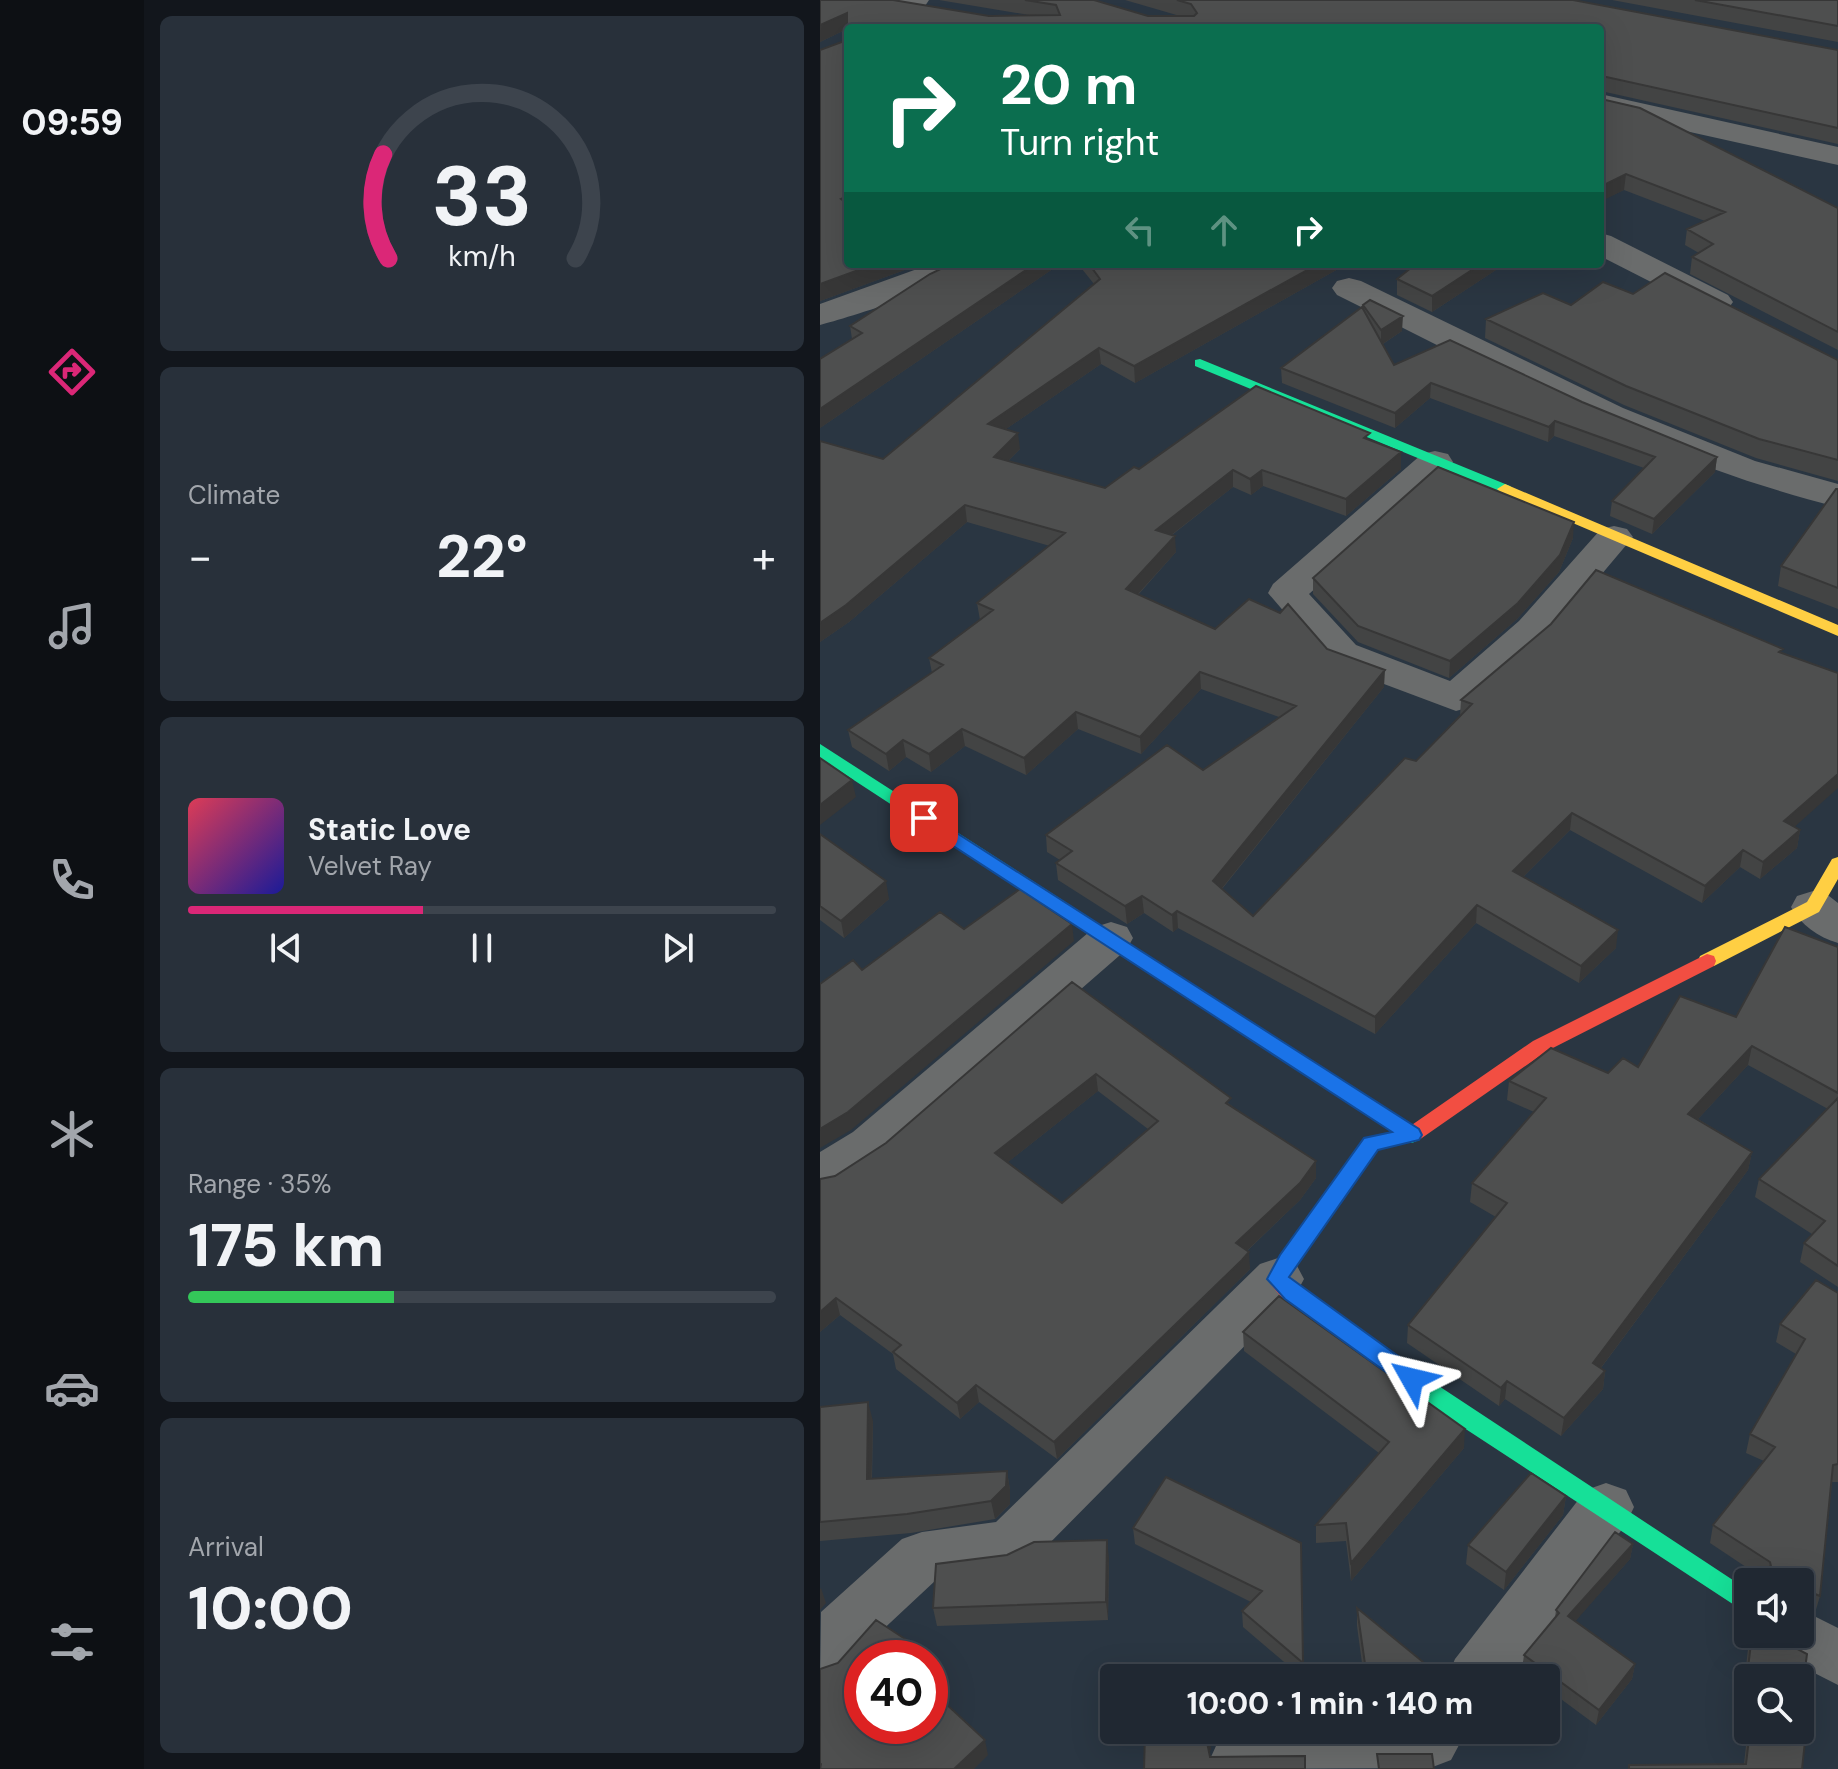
<!DOCTYPE html>
<html lang="en">
<head>
<meta charset="utf-8">
<style>
  :root { --surface:#202832; --page:#28303a; --text:#f1f3f6; --muted:#a2a6ac; --line:#3d444d; --accent:#db2777 }
  body { margin:0; font-family:"DM Sans",sans-serif; background:var(--page); color:var(--text); height:100vh; display:flex; flex-direction:column; font-size:30px; white-space:nowrap }
  * { box-sizing:border-box; margin:0 }
  p { font-size:26px; color:var(--muted) }
  .icon { flex:none; width:44px; height:44px; fill:none; stroke:currentColor; stroke-width:2; stroke-linecap:round; stroke-linejoin:round }
  .map { position:relative; flex:1; overflow:hidden }
  .panel { display:flex; flex-direction:column; gap:16px; padding:16px; background:#12161c; width:676px }
  .panel>* { flex:none }
  .banner { position:absolute; left:24px; top:24px; width:760px; height:244px; border-radius:8px; box-shadow:0 8px 32px #0002,0 0 0 2px var(--line); background:#0b6e4f; color:#fff; overflow:hidden }
  .tools { position:absolute; left:914px; top:1568px; display:grid; gap:16px }
  .tools a { display:grid; place-items:center; width:80px; height:80px; border-radius:8px; background:var(--surface); box-shadow:0 8px 32px #0002,0 0 0 2px var(--line); font-size:40px }
  .speed { position:absolute; left:24px; top:1640px; display:flex; gap:16px; font-size:40px; font-weight:700; text-align:center }
  .speed>* { display:grid; place-content:center; width:104px; height:104px; border-radius:50%; background:var(--surface); box-shadow:0 8px 32px #0002,0 0 0 2px var(--line); line-height:1 }
  .speed .limit { border:12px solid #d22; background:#fff; color:#111 }
  .pin { position:absolute; display:grid; place-items:center; width:68px; height:68px; color:#fff; margin:-34px; border-radius:16px; box-shadow:0 4px 12px #0006 }
  .me { position:absolute; width:88px; margin:-44px; rotate:307deg; stroke-linejoin:round; filter:drop-shadow(0 0 6px #0008) }
  .turn { display:flex; align-items:center; gap:28px; height:168px; padding:0 24px; font-size:36px }
  .turn .icon { width:104px; height:104px; stroke-width:2.5 }
  .turn b { display:block; font-size:56px; line-height:68px }
  .lanes { display:flex; align-items:center; height:76px; padding:0 24px; background:#0003; justify-content:center; gap:40px; direction:ltr }
  .lanes .off { opacity:.35 }
  .big { font-size:60px; font-weight:800; line-height:1.1 }
  .panel .card { flex:1; display:flex; flex-direction:column; justify-content:center; gap:12px; min-width:0; padding:0 28px; border-radius:12px; background:var(--page) }
  .panel .dial { align-items:center; gap:0 }
  .dial svg { height:208px; overflow:visible; fill:none; stroke:var(--line); stroke-width:7; stroke-linecap:round; text-anchor:middle }
  .dial text { fill:var(--text); stroke:none }
  .song { display:flex; align-items:center; gap:24px }
  .cover { width:96px; height:96px; border-radius:12px; background:linear-gradient(135deg,hsl(350 70% 55%),hsl(240 70% 35%)) }
  .played { height:8px; border-radius:4px; background:linear-gradient(90deg,var(--accent) 40%,var(--line) 40%) }
  .keys { display:flex; justify-content:space-around; direction:ltr }
  .heat { display:flex; justify-content:space-between; align-items:center; font-size:44px; direction:ltr }
  .charge { height:12px; border-radius:6px; background:linear-gradient(90deg,#34c759 35%,var(--line) 0) }
  .trip { position:absolute; left:280px; top:1664px; width:460px; height:80px; border-radius:8px; background:var(--surface); box-shadow:0 8px 32px #0002,0 0 0 2px var(--line); font-weight:800; line-height:80px; text-align:center }
  main { display:flex; flex:1; min-height:0 }
  .tab-bar { display:flex; flex-direction:column; width:144px; justify-content:space-around; align-items:center; background:#0d1014; color:var(--muted) }
  .tab-bar .icon { width:56px; height:56px }
  .tab-bar .on { color:var(--accent) }
  .tab-bar b { font-size:36px; color:var(--text) }
  .map>svg:first-child { display:block }
  .lines { fill:none; stroke-linecap:round; stroke-linejoin:round }
  .street { fill:#6a6c6c; fill-rule:evenodd }
  .fast { fill:#16e098; fill-rule:evenodd }
  .slow { fill:#ffcf43; fill-rule:evenodd }
  .jam { fill:#f24e42; fill-rule:evenodd }
  .wall { fill:#434444; fill-rule:evenodd }
  .shaded-wall { fill:#373737 }
  .building { fill:#4e4f4f; stroke:#373737; stroke-width:2; fill-rule:evenodd }
  .route { fill:#1a73e8; stroke:#114b97; stroke-width:2 }
</style>
</head>
<body>
<main>
<nav class="tab-bar">
<b>09:59</b>
<svg class="icon on" aria-label="directions" viewBox="0 0 24 24"><path d="M12 3l9 9-9 9-9-9zM9 14v-3h6M13 9l2 2-2 2"/></svg>
<svg class="icon" aria-label="music" viewBox="0 0 24 24"><path d="M9 18V5l10-2v13"/><circle cx="6" cy="18" r="3"/><circle cx="16" cy="16" r="3"/></svg>
<svg class="icon" aria-label="phone" viewBox="0 0 24 24"><path d="M5 4h4l2 5-3 2q2 4 5 5l2-3 5 2v4C11 20 4 13 5 4z"/></svg>
<svg class="icon" aria-label="climate" viewBox="0 0 24 24"><path d="M12 3v18M4 7l16 10M4 17L20 7"/></svg>
<svg class="icon" aria-label="car" viewBox="0 0 24 24"><path d="M5 17H2v-5l4-1 3-4h7l3 4 3 1v5h-3M9 17h6M6 11h13"/><circle cx="7" cy="17" r="2"/><circle cx="17" cy="17" r="2"/></svg>
<svg class="icon" aria-label="filters" viewBox="0 0 24 24"><path d="M4 7h16M4 17h16"/><circle cx="9" cy="7" r="2"/><circle cx="15" cy="17" r="2"/></svg>
</nav>
<section class="panel">
<div class="card dial"><svg viewBox="0 0 100 80">
<path d="M14 69A42 42 0 1 1 86 69"/>
<path d="M14 69A42 42 0 0 1 12 29" stroke="#db2777"/>
<text x="50" y="56" font-size="32" font-weight="700">33</text>
<text x="50" y="72" font-size="11">km/h</text>
</svg></div>
<div class="card"><p>Climate</p>
<div class="heat"><a>−</a><b class="big">22°</b><a>+</a></div>
</div>
<div class="card">
<div class="song"><i class="cover"></i><div><b>Static Love</b><p>Velvet Ray</p></div></div>
<div class="played"></div>
<div class="keys"><svg class="icon" aria-label="previous" viewBox="0 0 24 24"><path d="M18 5L8 12l10 7zM5 5v14"/></svg><svg class="icon" aria-label="pause" viewBox="0 0 24 24"><path d="M8 5v14M16 5v14"/></svg><svg class="icon" aria-label="next" viewBox="0 0 24 24"><path d="M6 5l10 7-10 7zM19 5v14"/></svg></div>
</div>
<div class="card"><p>Range · 35%</p><b class="big">175 km</b><div class="charge"></div></div>
<div class="card"><p>Arrival</p><b class="big">10:00</b></div>
</section>
<div class="map">
<svg width="1018" height="1769" viewBox="0 0 1018 1769">
  <rect width="100%" height="100%" fill="#2a3642"/>
  <g class="lines">
    <path class="street" d="M75 0H109L105 6 70 28H36L40 22Z
      M780 94 1018 147V165L780 112Z
      M780 233 791 236 908 295 913 302 908 309 896 312 884 309 780 256Z
      M111 264H153C140 283 27 318 0 325V304Z
      M529 278 541 281 803 408 935 461 1018 484V507C840 463 680 376 517 295L512 288 517 281Z
      M615 451 628 454 633 462 628 470 489 594 536 645 630 681 699 621 781 529 794 526 807 529 813 537 727 639 650 707 636 711 508 663 448 593 453 584 602 454Z
      M993 891 1009 896 1018 903V943C998 937 981 925 971 907L977 896Z
      M291 922 307 927 313 938 307 949 67 1158 17 1190 0 1195V1152L33 1132 275 927Z
      M458 1258 476 1264 484 1279 476 1294 210 1563 190 1570 116 1580 41 1650 20 1677 0 1685 1 1612 82 1539 102 1532 176 1522 440 1264Z
      M786 1483 806 1490 814 1507 806 1524 691 1678H627L635 1659 766 1490Z
      M980 1609 1018 1628V1685L955 1653 946 1634H980Z
      M417 1730H647L631 1760 610 1768 391 1769V1757L400 1737Z"/>
    <path class="fast" d="M380 359 690 486 693 489 690 492H680L375 366V360Z
      M0 744 599 1130 602 1135 599 1140 592 1143 585 1140 0 758Z
      M546 1338 928 1590V1614L609 1405 538 1353 535 1347 538 1341Z"/>
    <path class="slow" d="M685 484 1018 625V636L680 492 677 489Z
      M1018 857V879L999 912 894 966H880L878 961 880 956 987 902 1012 859Z"/>
    <path class="jam" d="M887 954 894 956 896 961 894 966 727 1051 599 1140 558 1150 469 1277 554 1341 557 1347 554 1353 546 1356 538 1353C513 1335 461 1306 448 1279L460 1255 545 1138 586 1129 713 1041Z"/>
  </g>
  <path class="wall" d="M0 0 169 16 209 15 119 0H274L328 16H360L305 0H753L1018 50V144L781 91 28 28V264H101L0 301V50L27 40V29L0 42Z
    M792 0H1018V42Z
    M781 99 1018 208V350L870 274 872 257 879 253 865 245 867 229 885 221 804 190 784 199Z
    M131 264H240L0 428 32 339 30 326Z
    M258 264H527L315 383 281 364 186 429 200 449 188 461 285 488 319 469 550 440 581 469 526 516 443 486 431 495 413 487 352 535 356 552 318 595 395 629 507 649 564 687 402 889 433 916 596 761 640 716 641 700 962 653 974 827 980 830 977 848 940 879 920 867 882 903 750 830 703 877 796 948 759 983 656 923 555 1034 358 928 353 932 324 913 307 924 238 880 236 863 240 860 227 852 226 835 383 770 459 717 381 689 321 754 258 729 206 775 145 746 111 772 86 757 69 771 32 747 28 730 112 673 109 658 160 620 157 603 230 546 147 522 29 622 0 642V441L63 459 274 284Z
    M685 264 612 312 577 295V279Z
    M813 294 1018 360V481L936 458 804 405 665 338 666 319Z
    M543 305 582 331 563 344 574 365 762 402 897 457 895 472 832 534 790 516 792 501 824 468 734 436 728 442 610 398 575 428 462 383 461 368 543 309Z
    M1018 489V609L958 586 961 566Z
    M753 538 739 572 697 619 629 678 538 642 493 594V578Z
    M0 834 69 899 24 938 0 920Z
    M1018 947V1287L980 1262 984 1243 992 1234 935 1197 939 1179 1008 1109 928 1065 878 1119 932 1152 928 1170 781 1368 785 1371 783 1389 741 1436 685 1399 679 1406 587 1343 588 1325 676 1217 650 1202 652 1183 714 1112 687 1100 689 1081 788 1073 818 1067 916 1017Z
    M252 982 412 1106 496 1178 480 1200 427 1251 430 1269 423 1276 237 1459 159 1402 140 1419 76 1369 73 1354 20 1315 0 1332 15 1176 66 1143ZM278 1091 328 1129 242 1203 188 1162Z
    M1018 1293V1482H1012L1000 1596 995 1613 980 1608V1582H943L944 1579 890 1543 893 1525 944 1461 926 1453 930 1434 976 1354 956 1342 960 1324Z
    M423 1332 644 1448 531 1581 526 1541 496 1543V1525L559 1453 424 1351Z
    M0 1407 53 1421 52 1479 187 1471 190 1490V1504L175 1519 91 1533 0 1541Z
    M746 1496 743 1515 684 1590 646 1564 648 1545Z
    M313 1528 481 1543 483 1678 423 1627 422 1611 431 1602 315 1544Z
    M813 1544 810 1559 755 1621 815 1664 812 1679 776 1725 726 1688V1678H713L702 1670 704 1655 735 1618 736 1610Z
    M289 1558 288 1620 117 1626 113 1608Z
    M537 1608 608 1666V1678H544L537 1626Z
    M932 1634 928 1678V1703L922 1702 928 1649Z
    M928 1727V1730H980L982 1769H808L809 1765 924 1764Z"/>
  <path class="shaded-wall" d="M27 13 29 28 0 42V25Z
    M806 174 804 190 780 202V187Z
    M55 264H101L0 301V284Z
    M215 264H240L0 428V409Z
    M498 264H527L315 383 314 366Z
    M661 264H685L612 312V296Z
    M583 316 582 331 561 345V330Z
    M279 348 281 364 170 440 168 424Z
    M611 383 610 398 575 428V413Z
    M735 421 734 436 728 442 729 427Z
    M198 433 200 449 176 473 174 457Z
    M581 452V469L526 516V499Z
    M897 457 895 472 832 534 834 519Z
    M413 470V487L337 546 336 530Z
    M442 470 443 486 431 495 430 479Z
    M145 505 147 522 29 622 0 642V623Z
    M754 522 753 538 739 572 697 619 629 678 630 661Z
    M355 536 356 552 307 606 306 589Z
    M565 670 564 687 394 898 393 881Z
    M380 672 381 689 321 754 320 737Z
    M256 712 258 729 206 775 204 758Z
    M142 729 145 746 111 772 109 754Z
    M83 740 86 757 69 771 66 754Z
    M1018 774V788L961 839 964 821Z
    M32 780 36 797 0 825V805Z
    M752 813 750 830 692 888 693 871Z
    M980 830 977 848 940 879 943 862Z
    M923 850 920 867 882 903 885 886Z
    M66 881 69 899 24 938 21 921Z
    M322 896 324 913 307 924 305 906Z
    M657 905 656 923 555 1034V1017Z
    M357 911 358 928 353 932 352 915Z
    M252 924 254 941 31 1130 0 1148V1129Z
    M798 930 796 948 759 983 761 966Z
    M932 1046 928 1065 865 1133 868 1114Z
    M276 1074 278 1091 178 1170 175 1153Z
    M932 1152 928 1170 771 1381 773 1363Z
    M496 1161V1178L480 1200 417 1260 416 1243Z
    M429 1252 430 1269 423 1276 237 1459 234 1442Z
    M16 1298 20 1315 0 1332V1312Z
    M785 1371 783 1389 741 1436 744 1418Z
    M687 1381 685 1399 679 1406 681 1388Z
    M156 1385 159 1402 140 1419 137 1403Z
    M48 1402 53 1421 51 1498 47 1479Z
    M645 1429 644 1448 531 1581V1563Z
    M187 1471 190 1490V1504L175 1519 171 1501Z
    M746 1496 743 1515 684 1590 686 1572Z
    M287 1540 289 1558 288 1620 286 1602Z
    M813 1544 810 1559 746 1632 748 1616Z
    M1 1588 6 1603 0 1610V1589Z
    M102 1650 104 1658H95Z
    M815 1664 812 1679 776 1725 779 1710Z
    M608 1666V1678H597Z
    M390 1733 391 1749 388 1757 387 1742Z
    M165 1740 168 1755 154 1769H134Z"/>
  <path class="building" d="M0 0H73L169 16 240 15 236 5 205 0H274L328 16H374L377 13 371 4 357 0H753L1018 50V128L782 76 780 77V28H28V196L21 199 28 204V264H55L0 284V50L27 40V13L0 25Z
    M875 0H1018V26Z
    M780 94 781 99 820 108 1018 208V332L872 257 893 244 867 229 905 212 806 174 780 187Z
    M131 264H215L0 409V359L42 333 30 326 110 274Z
    M269 264H498L314 366 279 348 168 424 198 433 174 457 285 488 314 467 319 469 436 386 550 433 544 438 581 452 526 499 442 470 430 479 413 470 336 530 355 536 306 589 395 629 429 599 460 613 468 604 507 649 565 670 393 881 433 916 585 758 596 761 652 704 641 700 731 624 776 570 963 649 959 652 1018 673V774L964 821 980 830 943 862 923 850 885 886 752 813 693 871 798 930 761 966 657 905 555 1017 357 911 352 915 322 896 305 906 236 863 252 851 226 835 347 745 383 770 476 706 380 672 320 737 256 712 204 758 142 729 109 754 83 740 66 754 28 730 123 665 109 658 173 610 157 603 245 533 145 505 26 605 0 623V441L63 459 280 279Z
    M596 264H661L612 296 577 279Z
    M845 273 1018 360V460L939 439 806 386 666 319 723 293 751 305 783 282 813 294Z
    M550 300 583 316 561 330 543 305Z
    M542 307 574 365 630 340 762 402 897 457 834 519 792 501 835 457 735 421 729 427 611 383 575 413 461 368Z
    M618 467 754 522 740 555 698 603 630 661 538 626 493 578Z
    M1016 489H1018V588L961 566Z
    M0 758 32 780 0 805Z
    M0 834 66 881 21 921 0 906Z
    M200 889 252 924 28 1112 0 1129V984L33 960 42 970 120 912 144 929Z
    M965 927 1018 947V1093L932 1046 868 1114 932 1152 773 1363 785 1371 744 1418 687 1381 681 1388 588 1325 687 1203 652 1183 726 1098 689 1081 731 1048 788 1073 803 1058 818 1067 860 996 916 1017Z
    M252 982 411 1098 406 1103 496 1161 480 1183 416 1243 429 1252 422 1260 234 1442 156 1385 137 1403 73 1352 81 1345 16 1298 0 1312V1179L15 1176 66 1143ZM276 1074 338 1121 242 1203 175 1153Z
    M1018 1098V1266L984 1243 1005 1221 939 1179Z
    M996 1280 1018 1293V1464L1013 1465 1000 1596 980 1588V1582H970L947 1568 951 1566 950 1562 893 1525 955 1447 930 1434 985 1339 960 1324Z
    M459 1296 645 1429 531 1563 526 1523 496 1525 569 1442 423 1332Z
    M48 1402 47 1479 187 1471 186 1486 171 1501 87 1514 0 1522V1407Z
    M711 1473 746 1496 686 1572 648 1545Z
    M346 1477 481 1543 483 1663 422 1611 442 1591 313 1528Z
    M795 1532 813 1544 748 1616 815 1664 779 1710 704 1655 739 1613 736 1610Z
    M287 1540 286 1602 113 1608 116 1564 187 1555 214 1542Z
    M537 1608 608 1666 597 1678H547Z
    M56 1620 102 1650 95 1658H42V1726H110V1689L165 1740 134 1769H0L1 1764 0 1763V1669L18 1663Z
    M932 1634 957 1638 987 1654 980 1708V1678H928V1686H926Z
    M980 1712 988 1714 982 1769H809V1765L926 1764 930 1730H980Z
    M390 1733 387 1742 390 1757 485 1756V1769H324L325 1734Z
    M557 1754H612L614 1769H559Z"/>
  <path class="route" d="M104 812 599 1129 602 1135 599 1140 558 1150 469 1277 600 1372 603 1379 600 1385 592 1388 584 1385 465 1299 447 1279 460 1255 544 1138 572 1132 98 823 95 818 98 814Z"/>
</svg>
<div class="tools">
<a><svg class="icon" aria-label="sound" viewBox="0 0 24 24"><path d="M4 9h4l5-4v14l-5-4H4zM17 9q2 3 0 6"/></svg></a>
<a><svg class="icon" aria-label="search" viewBox="0 0 24 24"><circle cx="10" cy="10" r="6"/><path d="M15 15l6 6"/></svg></a>
</div>
<div class="speed"><div class="limit">40</div></div>
<div class="pin" style="left:104px;top:818px;background:#d93025"><svg class="icon" aria-label="arrive" viewBox="0 0 24 24"><path d="M6 21V4h12l-3 4 3 4H6"/></svg></div>
<svg class="me" style="left:592px;top:1379px" viewBox="-20 -20 40 40"><path d="M0-17L14 15 0 8-14 15z" fill="#1a73e8" stroke="#fff" stroke-width="4"/></svg>
<div class="trip">10:00 · 1 min · 140 m</div>
<div class="banner">
<div class="turn"><svg class="icon" aria-label="right" viewBox="0 0 24 24"><path d="M7 20v-9h11M14 6l5 5-5 5"/></svg><div><b>20 m</b>Turn right</div></div>
<div class="lanes"><svg class="icon off" aria-label="left" viewBox="0 0 24 24"><path d="M17 20v-9H6M10 6l-5 5 5 5"/></svg><svg class="icon off" aria-label="ahead" viewBox="0 0 24 24"><path d="M12 20V5M6 11l6-6 6 6"/></svg><svg class="icon" aria-label="right" viewBox="0 0 24 24"><path d="M7 20v-9h11M14 6l5 5-5 5"/></svg></div>
</div>
</div>
</main>
</body>
</html>
